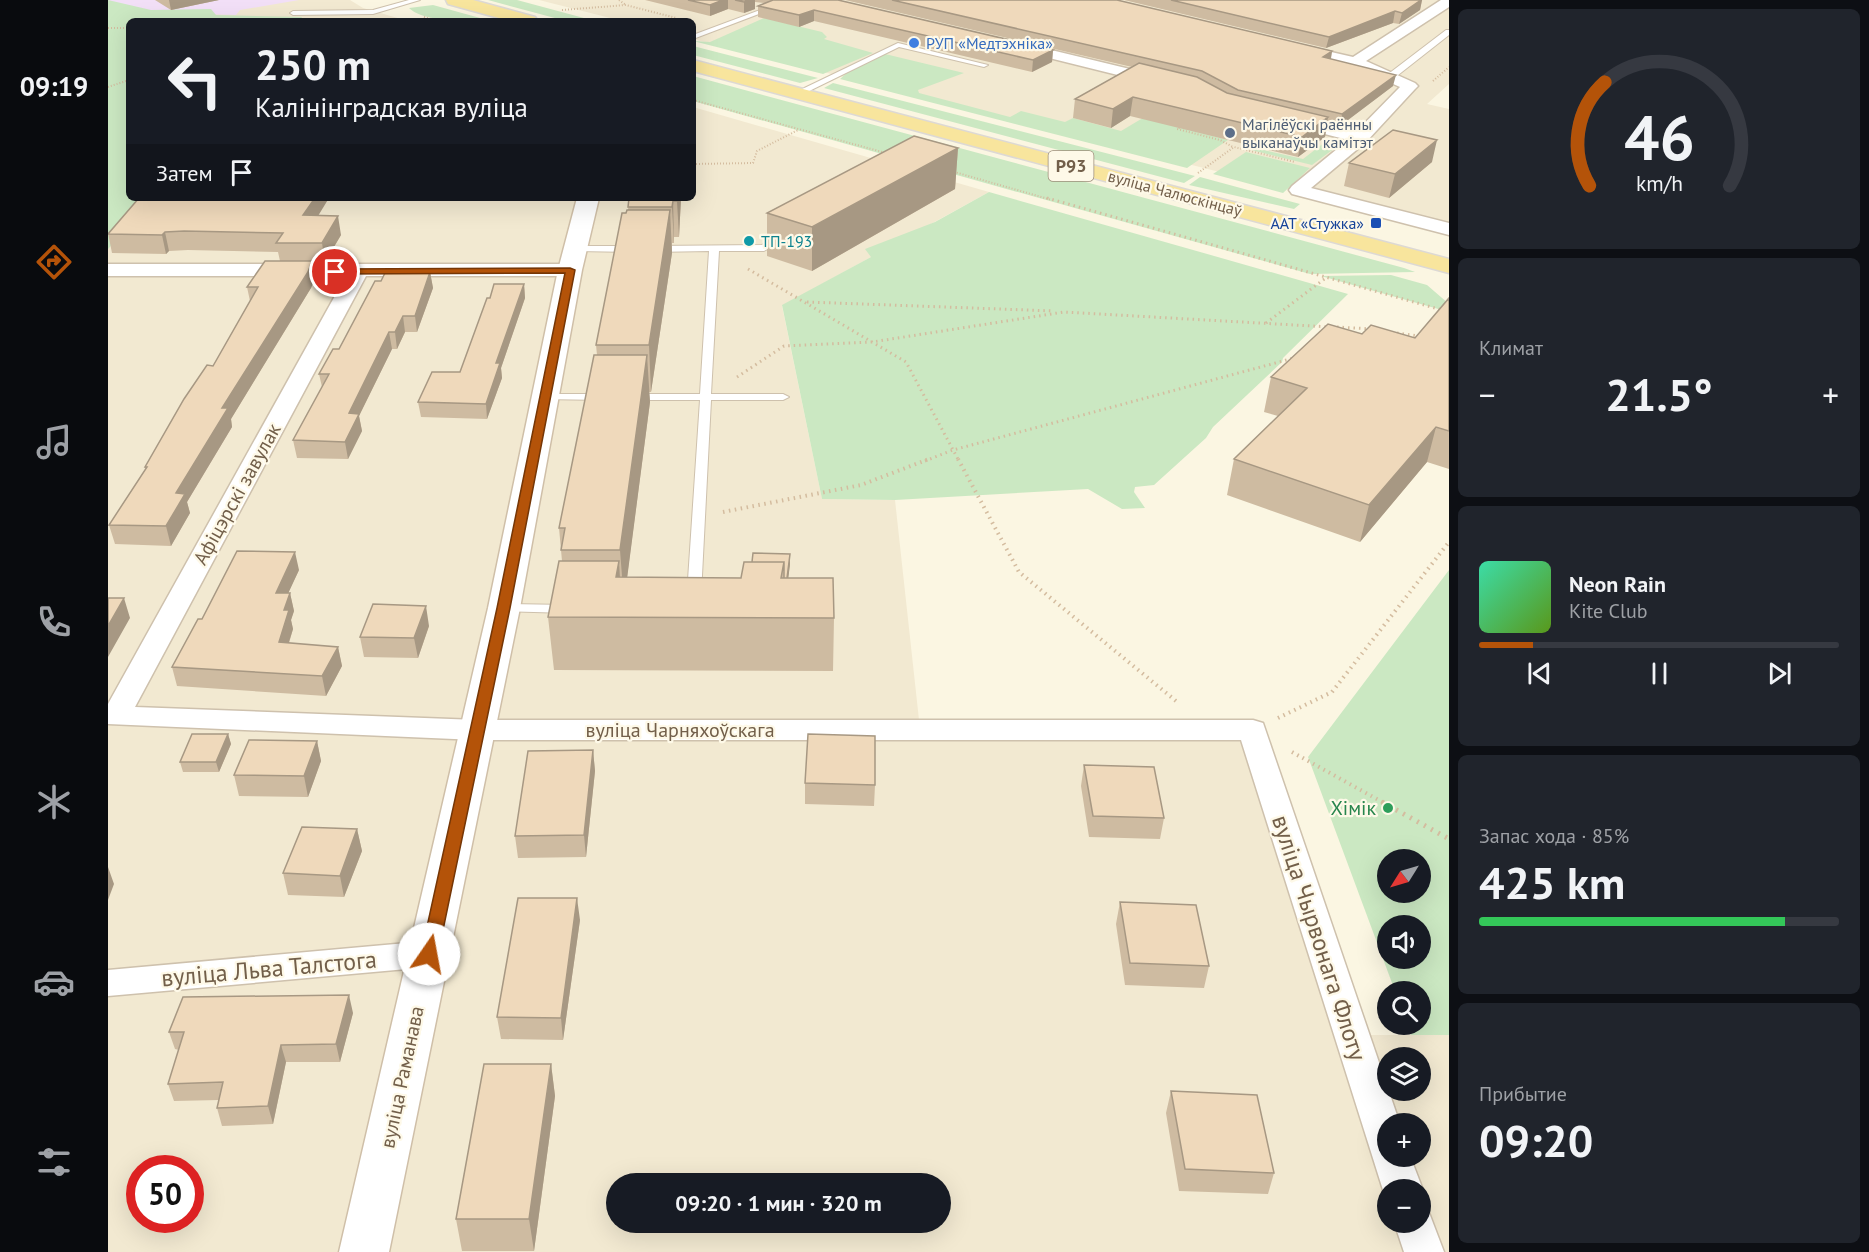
<!DOCTYPE html>
<html lang="ru">
<head>
<meta charset="utf-8">
<style>
  :root { --surface:#171b24; --page:#20242c; --text:#f1f3f6; --muted:#9ea1a6; --line:#363941; --accent:#b45309 }
  body { margin:0; font-family:"PT Sans",sans-serif; background:var(--page); color:var(--text); height:100vh; display:flex; flex-direction:column; font-size:22px; white-space:nowrap }
  * { box-sizing:border-box; margin:0 }
  p { font-size:20px; color:var(--muted) }
  .icon { flex:none; width:33px; height:33px; fill:none; stroke:currentColor; stroke-width:2; stroke-linecap:round; stroke-linejoin:round }
  .map { position:relative; flex:1; overflow:hidden }
  .details { display:flex; flex-direction:column; gap:9px; padding:9px; background:#0d0f14; width:420px }
  .details>* { flex:none }
  .banner { position:absolute; left:18px; top:18px; width:570px; height:183px; border-radius:9px; box-shadow:0 6px 24px #0002; background:#171b24; color:var(--text); overflow:hidden }
  .needle { width:39px; rotate:233deg }
  .buttons { position:absolute; left:1269px; top:849px; display:grid; gap:12px }
  .buttons a { display:grid; place-items:center; width:54px; height:54px; border-radius:50%; background:var(--surface); box-shadow:0 6px 24px #0002; font-size:30px }
  .speed { position:absolute; left:18px; top:1155px; display:flex; gap:12px; font-size:30px; font-weight:700; text-align:center }
  .speed>* { display:grid; place-content:center; width:78px; height:78px; border-radius:50%; background:var(--surface); box-shadow:0 6px 24px #0002; line-height:1 }
  .speed .limit { border:9px solid #d22; background:#fff; color:#111 }
  .pin { position:absolute; display:grid; place-items:center; width:51px; height:51px; color:#fff; margin:-26px; border:3px solid #fff; border-radius:50%; box-shadow:0 2px 6px #0007 }
  .me { position:absolute; width:66px; margin:-33px; rotate:12deg; stroke-linejoin:round; filter:drop-shadow(0 0 4px #0008) }
  .turn { display:flex; align-items:center; gap:21px; height:126px; padding:0 30px; font-size:27px }
  .turn .icon { width:78px; height:78px; stroke-width:2.5 }
  .turn b { display:block; font-size:42px; line-height:51px }
  .then { display:flex; align-items:center; height:57px; padding:0 30px; background:#0003; gap:12px; font-size:22px }
  .big { font-size:45px; font-weight:800; line-height:1.1 }
  .details .card { flex:1; display:flex; flex-direction:column; justify-content:center; gap:9px; min-width:0; padding:0 21px; border-radius:9px; background:var(--page) }
  .details .dial { align-items:center; gap:0 }
  .dial svg { height:156px; overflow:visible; fill:none; stroke:var(--line); stroke-width:7; stroke-linecap:round; text-anchor:middle }
  .dial text { fill:var(--text); stroke:none }
  .song { display:flex; align-items:center; gap:18px }
  .cover { width:72px; height:72px; border-radius:9px; background:linear-gradient(135deg,hsl(160 70% 55%),hsl(90 70% 35%)) }
  .played { height:6px; border-radius:3px; background:linear-gradient(90deg,var(--accent) 15%,var(--line) 15%) }
  .keys { display:flex; justify-content:space-around; direction:ltr }
  .heat { display:flex; justify-content:space-between; align-items:center; font-size:33px; direction:ltr }
  .charge { height:9px; border-radius:4px; background:linear-gradient(90deg,#34c759 85%,var(--line) 0) }
  .trip { position:absolute; left:498px; top:1173px; width:345px; height:60px; border-radius:30px; background:var(--surface); box-shadow:0 6px 24px #0002; font-weight:800; line-height:60px; text-align:center }
  main { display:flex; flex:1; min-height:0 }
  .tabs { display:flex; flex-direction:column; width:108px; justify-content:space-around; align-items:center; background:#090b0e; color:var(--muted) }
  .tabs .icon { width:42px; height:42px }
  .tabs .current { color:var(--accent) }
  .tabs b { font-size:27px; color:var(--text) }
  .map>svg:first-child { display:block }
  .residential { fill:#f2e9d1; fill-rule:evenodd }
  .education { fill:#f2dff7 }
  .green { fill:#cbe8c2; fill-rule:evenodd }
  .lines { fill:none; stroke-linecap:round; stroke-linejoin:round }
  .service-casing { stroke:#cec1ad; stroke-width:2 }
  .minor-casing { stroke:#cec1ad; stroke-width:3 }
  .secondary-casing { stroke:#cfbfa8; stroke-width:3 }
  .primary-casing { stroke:#ddd9d4; stroke-width:3 }
  .path-far3 { stroke:#d4bc9f; stroke-width:2; stroke-dasharray:1 2; stroke-linecap:butt }
  .path-far2 { stroke:#d4bc9f; stroke-width:3; stroke-dasharray:1.5 4; stroke-linecap:butt }
  .path-far1 { stroke:#d4bc9f; stroke-width:4; stroke-dasharray:1.5 4.5; stroke-linecap:butt }
  .path { stroke:#d4bc9f; stroke-width:5; stroke-dasharray:2 6; stroke-linecap:butt }
  .service { fill:#fff; fill-rule:evenodd }
  .minor { fill:#fff; fill-rule:evenodd }
  .secondary { fill:#fff; fill-rule:evenodd }
  .primary { fill:#f8e59d; fill-rule:evenodd }
  .wall { fill:#cebba1 }
  .shaded-wall { fill:#a79883 }
  .building { fill:#efd9bb; stroke:#a79883; stroke-width:1.5 }
  .route { fill:#b45309; stroke:#753606; stroke-width:1.5 }
  .shop-dot { fill:#3f7fe0; stroke:#fef9e8; stroke-width:2 }
  .service-dot { fill:#5c6f8a; stroke:#fef9e8; stroke-width:2 }
  .transit-dot { fill:#1a4fb4; stroke:#fef9e8; stroke-width:2 }
  .culture-dot { fill:#0f9aa8; stroke:#fef9e8; stroke-width:2 }
  .leisure-dot { fill:#2e9e5b; stroke:#fef9e8; stroke-width:2 }
  .labels { text-anchor:middle; stroke-width:4.5; stroke-linejoin:round; paint-order:stroke }
  .far-shop-label { font-size:16px; fill:#366cbe; stroke:#fef9e8; text-anchor:start }
  .far-service-label { font-size:16px; fill:#4e5e75; stroke:#fef9e8; text-anchor:start }
  .far-street-label { font-size:16px; fill:#725f4a; stroke:#fef9e8 }
  .far-transit-label { font-size:16px; fill:#164399; stroke:#fef9e8; text-anchor:end }
  .far-culture-label { font-size:16px; fill:#0d838f; stroke:#fef9e8; text-anchor:start }
  .shield { fill:#fef9e8; stroke:#9c8d79; stroke-width:1.5 }
  .shield-label { font-size:18px; font-weight:bold; fill:#725f4a }
  .street-label { font-size:20px; fill:#725f4a; stroke:#fef9e8 }
  .leisure-label { font-size:20px; fill:#27864d; stroke:#fef9e8; text-anchor:end }
  .near-street-label { font-size:24px; fill:#725f4a; stroke:#fef9e8 }
</style>
</head>
<body>
<main>
<nav class="tabs">
<b>09:19</b>
<svg class="icon current" aria-label="directions" viewBox="0 0 24 24"><path d="M12 3l9 9-9 9-9-9zM9 14v-3h6M13 9l2 2-2 2"/></svg>
<svg class="icon" aria-label="music" viewBox="0 0 24 24"><path d="M9 18V5l10-2v13"/><circle cx="6" cy="18" r="3"/><circle cx="16" cy="16" r="3"/></svg>
<svg class="icon" aria-label="phone" viewBox="0 0 24 24"><path d="M5 4h4l2 5-3 2q2 4 5 5l2-3 5 2v4C11 20 4 13 5 4z"/></svg>
<svg class="icon" aria-label="climate" viewBox="0 0 24 24"><path d="M12 3v18M4 7l16 10M4 17L20 7"/></svg>
<svg class="icon" aria-label="car" viewBox="0 0 24 24"><path d="M5 17H2v-5l4-1 3-4h7l3 4 3 1v5h-3M9 17h6M6 11h13"/><circle cx="7" cy="17" r="2"/><circle cx="17" cy="17" r="2"/></svg>
<svg class="icon" aria-label="filters" viewBox="0 0 24 24"><path d="M4 7h16M4 17h16"/><circle cx="9" cy="7" r="2"/><circle cx="15" cy="17" r="2"/></svg>
</nav>
<div class="map">
<svg width="1341" height="1252" viewBox="0 0 1341 1252">
  <rect width="100%" height="100%" fill="#fbf6e2"/>
  <path class="residential" d="M0 0H242L255 8 300 21H21V198H585V107L881 192 674 306 714 499 787 500 812 729 1145 730 1242 1035H1341V1252H0ZM1280 1058H1312V1090H1280ZM1280 1124H1312V1156H1280ZM32 1168H82V1220H32ZM508 1184H832V1222H508ZM1280 1190H1312V1222H1280Z
    M431 0H1341V84L1319 104 1341 109V230L585 39V21H514Z"/>
  <path class="education" d="M0 0H191L132 10 128 15 0 12Z"/>
  <path class="green" d="M0 0 43 10 103 9 108 15 194 17 192 21H21V198H47L0 249Z
    M380 0H409L487 21H458Z
    M325 5 383 21C362 21 316 23 301 8Z
    M656 18 714 32 719 37 716 39 765 53 715 74 585 41 602 42Z
    M585 46 710 78 692 83 585 55Z
    M777 54 856 73 810 90 811 93 902 117 913 111 957 122 965 118 1013 131 1065 100 1078 129 1120 140 1079 168 732 79 740 72Z
    M585 76 1296 268 1307 272 1202 274 585 101Z
    M725 83 1087 176 1076 183 716 88Z
    M1221 139 1231 145 1204 165 1143 150 1147 148 1195 159Z
    M1138 152 1202 168 1175 193 1105 174Z
    M1092 177 1192 204 1186 209 1081 185Z
    M881 192 1240 294 1175 358 1174 362 1105 427 1098 438 1046 485 1027 487 1026 492 1037 508 1014 509 980 489 787 500 714 499 674 305 763 257 757 249 827 222Z
    M1283 275 1319 285 1341 304V312L1213 276Z
    M1341 570V1035H1303L1299 1025 1312 1024V992L1287 991 1200 757ZM1280 860H1312V892H1280ZM1280 926H1312V958H1280Z"/>
  <g class="lines">
    <g class="service-casing">
      <path id="service" d="M301 0H312L265 14 185 15 182 13 185 11 265 10Z
        M679 0H688L585 39V35Z
        M1338 30H1341V35L1285 79H1279V75Z
        M790 43 880 65 876 67 791 47 693 95 686 93Z
        M671 236 679 238 656 251H611L603 394H675L681 397 675 400H603L593 595 586 599 579 595 592 400H523L517 397 523 394H592L601 251 546 252 541 249 546 246 654 245Z
        M466 246H524L529 249 524 252 469 251 466 250Z
        M437 394H495L501 397 495 400 433 399 431 397Z
        M396 604 460 605 467 609 460 613 391 611 389 608Z"/>
    </g>
    <g class="minor-casing">
      <path id="minor" d="M1333 0H1341V7L1258 61 1307 83 1310 86 1307 89 1258 142 1203 188 1341 223V235L1184 194 1181 190 1184 186 1240 140 1178 124 1176 121 1178 118 1184 116 1248 132 1292 87 1242 65 1183 51 1181 48 1183 45 1188 44 1245 57Z
        M910 42 1055 77 1058 80 1050 85 905 49 903 46Z
        M0 264H462L472 270 462 276H258L27 707 369 720H1145L1155 723 1292 1124H1280V1156H1302L1315 1190 1312 1194V1190H1280V1198L1275 1190 1133 740H369L0 724V704L238 276H0Z
        M321 941 333 945 338 954 333 963 321 967 0 996V970Z
        M1312 1207 1320 1210 1336 1252H1296L1286 1222H1312Z"/>
    </g>
    <g class="secondary-casing">
      <path id="secondary" d="M469 198H491L474 270 412 608 281 1252H231L380 608 450 270Z"/>
    </g>
    <g class="primary-casing">
      <path id="primary" d="M338 0H365L427 17 430 21H402L340 4Z
        M585 60 1341 259V273L585 71Z"/>
    </g>
    <path class="path-far3" d="M511 0 518 5
      M454 10 518 5 568 18 567 21
      M316 17 329 21
      M0 28H21
      M1325 81 1341 67
      M0 87 21 80
      M585 100 778 153
      M1074 126 1069 129 1112 140 1125 147
      M585 164 645 163 649 151 690 130
      M843 171 944 200
      M1090 173 1126 147 1187 162"/>
    <path class="path-far2" d="M939 198 1341 312
      M640 269 798 362 851 461
      M699 302 946 311
      M1158 323 1219 277
      M1229 327 1264 329
      M1289 333 1311 336
      M629 377 676 346 764 342 956 312 1222 327
      M817 461 845 450 1186 358"/>
    <path class="path-far1" d="M850 459 911 572 1068 701
      M615 512 753 485 821 459
      M1170 718 1224 692 1341 542
      M1184 752 1276 803"/>
    <path class="path" d="M1274 802 1341 839"/>
    <use href="#service" class="service"/>
    <use href="#minor" class="minor"/>
    <use href="#secondary" class="secondary"/>
    <use href="#primary" class="primary"/>
  </g>
  <path class="wall" d="M47 0H111L63 10Z
    M537 0H730L945 50 944 62 924 72 706 21 691 27 650 17V6L657 3 647 2V9L636 13 620 9 602 16Z
    M737 0H1009L1224 51 1223 59 1285 86 1232 126 1219 123 1217 137 1190 157 1022 116 1003 128 965 118 967 99 1024 67Z
    M1016 0H1314L1312 10 1291 24 1285 23 1218 48Z
    M850 148 847 189 704 271 659 256V213Z
    M1324 162 1281 198 1236 186 1241 163Z
    M521 198H573L571 237H566V243H564V253L543 392H541L542 402 519 577 633 578 682 564 680 578 726 618 725 671 446 670 440 617 454 561 451 528 489 355 488 345 520 210Z
    M210 216 233 235 217 262H204L207 278 203 288 123 419 124 427 79 502 82 513 63 546 7 544 1 525 38 469 37 467 105 366 142 301 139 287 172 261 170 252 80 250 61 251 58 254 4 253 0 233Z
    M322 272 325 288 309 332H297L289 349H284L251 416 254 431 240 459 189 458 185 440 214 387 211 374 231 349 273 281Z
    M416 284 417 298 393 368 394 378 379 419 313 417 310 402 352 372 382 298Z
    M1341 298V469L1319 462 1252 542 1119 495 1126 459 1170 416 1156 412 1163 377 1254 334 1307 338Z
    M191 570 180 593H182L186 611 183 620 185 629 181 643 230 647 234 666 218 696 69 686 64 667 94 619Z
    M321 626 310 658 256 657 252 637Z
    M120 734 123 744 111 772H75L72 762Z
    M209 741 213 761 200 797 131 796 126 775Z
    M485 750 487 771 478 857 410 858 407 836Z
    M976 765 1056 818 1052 839 981 837 973 786Z
    M697 783 767 785 766 806 697 804Z
    M249 829 254 851 236 897 180 895 175 873Z
    M1012 902 1101 966 1096 988 1017 985 1008 924Z
    M472 920 455 1040 393 1039 389 1017Z
    M245 1013 232 1062H178L165 1124 114 1126 109 1108 111 1100 66 1101 60 1084 71 1050 67 1049 61 1032Z
    M443 1064 447 1096 426 1251H354L348 1219Z
    M1063 1091 1166 1173 1160 1194 1071 1191 1058 1113Z"/>
  <path class="shaded-wall" d="M61 0H111L63 10Z
    M615 0H620V9L602 16V5Z
    M642 0H647V9L636 13V2Z
    M1313 0H1314L1312 10 1291 24 1294 13Z
    M706 10V21L691 27V15Z
    M1287 11 1285 23 1218 48 1221 37Z
    M945 50 944 62 924 72 925 60Z
    M1224 51 1222 63 1215 57Z
    M1288 75 1285 86 1232 126 1234 114Z
    M1025 97 1022 116 1003 128 1005 109Z
    M1220 117 1217 137 1190 157 1194 137Z
    M1329 140 1324 162 1281 198 1287 174Z
    M850 148 847 189 704 271V227Z
    M207 198H221L199 234 195 215Z
    M569 198H573L571 237 569 201Z
    M565 201 566 237V243L564 207Z
    M562 210 564 253 543 392 541 345Z
    M230 216 233 235 217 262 214 243Z
    M57 232 61 251 58 254 54 235Z
    M204 261 207 278 203 288 123 419 124 427 79 502 82 513 63 546 58 526 68 493 114 408Z
    M322 272 325 288 309 332 307 316Z
    M416 284 417 298 393 368 394 378 379 419 378 404 388 363Z
    M295 316 297 332 289 349 287 332Z
    M281 332 284 349 251 416 254 431 240 459 237 442 241 413Z
    M539 355 542 402 516 602 512 550Z
    M1328 427 1319 462 1252 542 1261 505Z
    M187 552 191 570 172 611 168 593Z
    M682 554V564L677 606V596Z
    M511 561 514 614 508 577Z
    M182 593 186 611 183 620 185 629 175 661 171 642 176 610Z
    M16 598 22 618 0 657V626Z
    M318 606 321 626 310 658 306 638Z
    M230 647 234 666 218 696 214 676Z
    M120 734 123 744 111 772 108 762Z
    M209 741 213 761 200 797 196 776Z
    M485 750 487 771 478 857 476 835Z
    M249 829 254 851 236 897 232 876Z
    M0 867 6 884 0 900Z
    M469 898 472 920 455 1040 453 1018Z
    M241 995 245 1013 232 1062 228 1044Z
    M173 1045 178 1062 165 1124 160 1106Z
    M443 1064 447 1096 426 1251 421 1219Z"/>
  <path class="building" d="M580 0H615L602 5Z
    M627 0H642L636 2Z
    M665 0H730L945 50 925 60 706 10 691 15 650 6Z
    M784 0H1009L1224 51 1215 57 1288 75 1234 114 1130 90 1094 71Z
    M1063 0H1313L1294 13 1287 11 1221 37Z
    M1031 63 1089 77 1119 93 1220 117 1194 137 1025 97 1005 109 967 99Z
    M1285 130 1329 140 1287 174 1241 163Z
    M806 136 850 148 704 227 659 213Z
    M31 198H207L195 215 230 216 214 243H168L175 233 76 231 57 232 54 235 0 234Z
    M521 198H569V201H565L564 207H520Z
    M519 210H562L541 345H488L514 213H518Z
    M157 261H204L200 272 114 408H120L68 493 77 494 58 526 1 525 39 467H37L76 399 99 365 105 366 150 287H139Z
    M278 271 322 272 307 316H295L287 332H281L241 413 251 414 237 442 185 440 221 374H211L225 349H231L267 281H273Z
    M386 284H416L388 363H392L378 404 310 402 324 372H352L379 298H382Z
    M1341 298V431L1328 427 1261 505 1126 459 1199 388 1163 377 1220 324 1254 334 1263 325 1307 338Z
    M486 355H539L512 550H453L457 528H451Z
    M129 551 187 552 168 593H182L176 610H181L171 642 230 647 214 676 64 667 90 619H94Z
    M645 553 682 554 679 578H676V562H644Z
    M451 561H511L508 577 633 578 636 562H676L673 578H725L726 618 440 617Z
    M0 598H16L0 626Z
    M265 604 318 606 306 638 252 637Z
    M84 734H120L108 762H72Z
    M700 734 767 736V785L697 783Z
    M141 740 209 741 196 776 126 775Z
    M485 750 476 835 407 836 420 751Z
    M976 765 1046 767 1056 818 985 816Z
    M194 827 249 829 232 876 175 873Z
    M410 898H469L453 1018 389 1017Z
    M1012 902 1088 905 1101 966 1022 963Z
    M241 995 228 1044 173 1045 160 1106 109 1108 115 1082 60 1084 76 1032H61L75 997Z
    M376 1064H443L421 1219H348Z
    M1063 1091 1149 1095 1166 1173 1077 1169Z"/>
  <path class="route" d="M462 268 467 270 402 608 330 954 328 959H315L313 954 389 608 457 273 227 274 222 272 227 269Z"/>
  <circle class="shop-dot" cx="806" cy="43" r="6"/>
  <circle class="service-dot" cx="1122" cy="133" r="6"/>
  <rect class="transit-dot" x="1262" y="217" width="12" height="12" rx="3"/>
  <circle class="culture-dot" cx="641" cy="241" r="6"/>
  <circle class="leisure-dot" cx="1280" cy="808" r="6"/>
  <g class="labels">
    <g class="far-shop-label">
      <text x="818" y="49">РУП «Медтэхніка»</text>
    </g>
    <g class="far-service-label">
      <text x="1134" y="130">Магілёўскі раённы<tspan x="1134" dy="18">выканаўчы камітэт</tspan></text>
    </g>
    <g class="far-street-label">
      <text transform="translate(1067 193) rotate(15)" y="6">вуліца Чалюскінцаў</text>
    </g>
    <g class="far-transit-label">
      <text x="1256" y="229">ААТ «Стужка»</text>
    </g>
    <g class="far-culture-label">
      <text x="653" y="247">ТП-193</text>
    </g>
    <rect class="shield" x="940.5" y="151" width="45" height="30" rx="4.5"/>
    <g class="shield-label">
      <text x="963" y="172">Р93</text>
    </g>
    <g class="street-label">
      <text transform="translate(129 494) rotate(-61)" y="7">Афіцэрскі завулак</text>
      <text x="572" y="737">вуліца Чарняхоўскага</text>
      <text transform="translate(294 1077) rotate(-78)" y="7">вуліца Раманава</text>
    </g>
    <g class="leisure-label">
      <text x="1268" y="815">Хімік</text>
    </g>
    <g class="near-street-label">
      <text transform="translate(1211 938) rotate(72)" y="8">вуліца Чырвонага Флоту</text>
      <text transform="translate(161 969) rotate(-5)" y="8">вуліца Льва Талстога</text>
    </g>
  </g>
</svg>
<div class="buttons">
<a><svg class="needle" viewBox="-14 -14 28 28"><path d="M0-13l5 13h-10z" fill="#e53935"/><path d="M0 13l5-13h-10z" fill="#9ea1a6"/></svg></a>
<a><svg class="icon" aria-label="sound" viewBox="0 0 24 24"><path d="M4 9h4l5-4v14l-5-4H4zM17 9q2 3 0 6"/></svg></a>
<a><svg class="icon" aria-label="search" viewBox="0 0 24 24"><circle cx="10" cy="10" r="6"/><path d="M15 15l6 6"/></svg></a>
<a><svg class="icon" aria-label="layers" viewBox="0 0 24 24"><path d="M12 4l9 5-9 5-9-5zM3 14l9 5 9-5"/></svg></a>
<a>+</a>
<a>−</a>
</div>
<div class="speed"><div class="limit">50</div></div>
<div class="pin" style="left:227px;top:272px;background:#d93025"><svg class="icon" aria-label="arrive" viewBox="0 0 24 24"><path d="M6 21V4h12l-3 4 3 4H6"/></svg></div>
<svg class="me" style="left:321px;top:954px" viewBox="-20 -20 40 40"><circle r="19" fill="#fff"/><path d="M0-13L10 11 0 6-10 11z" fill="#b45309"/></svg>
<div class="trip">09:20 · 1 мин · 320 m</div>
<div class="banner">
<div class="turn"><svg class="icon" aria-label="left" viewBox="0 0 24 24"><path d="M17 20v-9H6M10 6l-5 5 5 5"/></svg><div><b>250 m</b>Калінінградская вуліца</div></div>
<div class="then">Затем<svg class="icon" aria-label="arrive" viewBox="0 0 24 24"><path d="M6 21V4h12l-3 4 3 4H6"/></svg></div>
</div>
</div>
<section class="details">
<div class="card dial"><svg viewBox="0 0 100 80">
<path d="M14 69A42 42 0 1 1 86 69"/>
<path d="M14 69A42 42 0 0 1 22 16" stroke="#b45309"/>
<text x="50" y="56" font-size="32" font-weight="700">46</text>
<text x="50" y="72" font-size="11">km/h</text>
</svg></div>
<div class="card"><p>Климат</p>
<div class="heat"><a>−</a><b class="big">21.5°</b><a>+</a></div>
</div>
<div class="card">
<div class="song"><i class="cover"></i><div><b>Neon Rain</b><p>Kite Club</p></div></div>
<div class="played"></div>
<div class="keys"><svg class="icon" aria-label="previous" viewBox="0 0 24 24"><path d="M18 5L8 12l10 7zM5 5v14"/></svg><svg class="icon" aria-label="pause" viewBox="0 0 24 24"><path d="M8 5v14M16 5v14"/></svg><svg class="icon" aria-label="next" viewBox="0 0 24 24"><path d="M6 5l10 7-10 7zM19 5v14"/></svg></div>
</div>
<div class="card"><p>Запас хода · 85%</p><b class="big">425 km</b><div class="charge"></div></div>
<div class="card"><p>Прибытие</p><b class="big">09:20</b></div>
</section>
</main>
</body>
</html>
